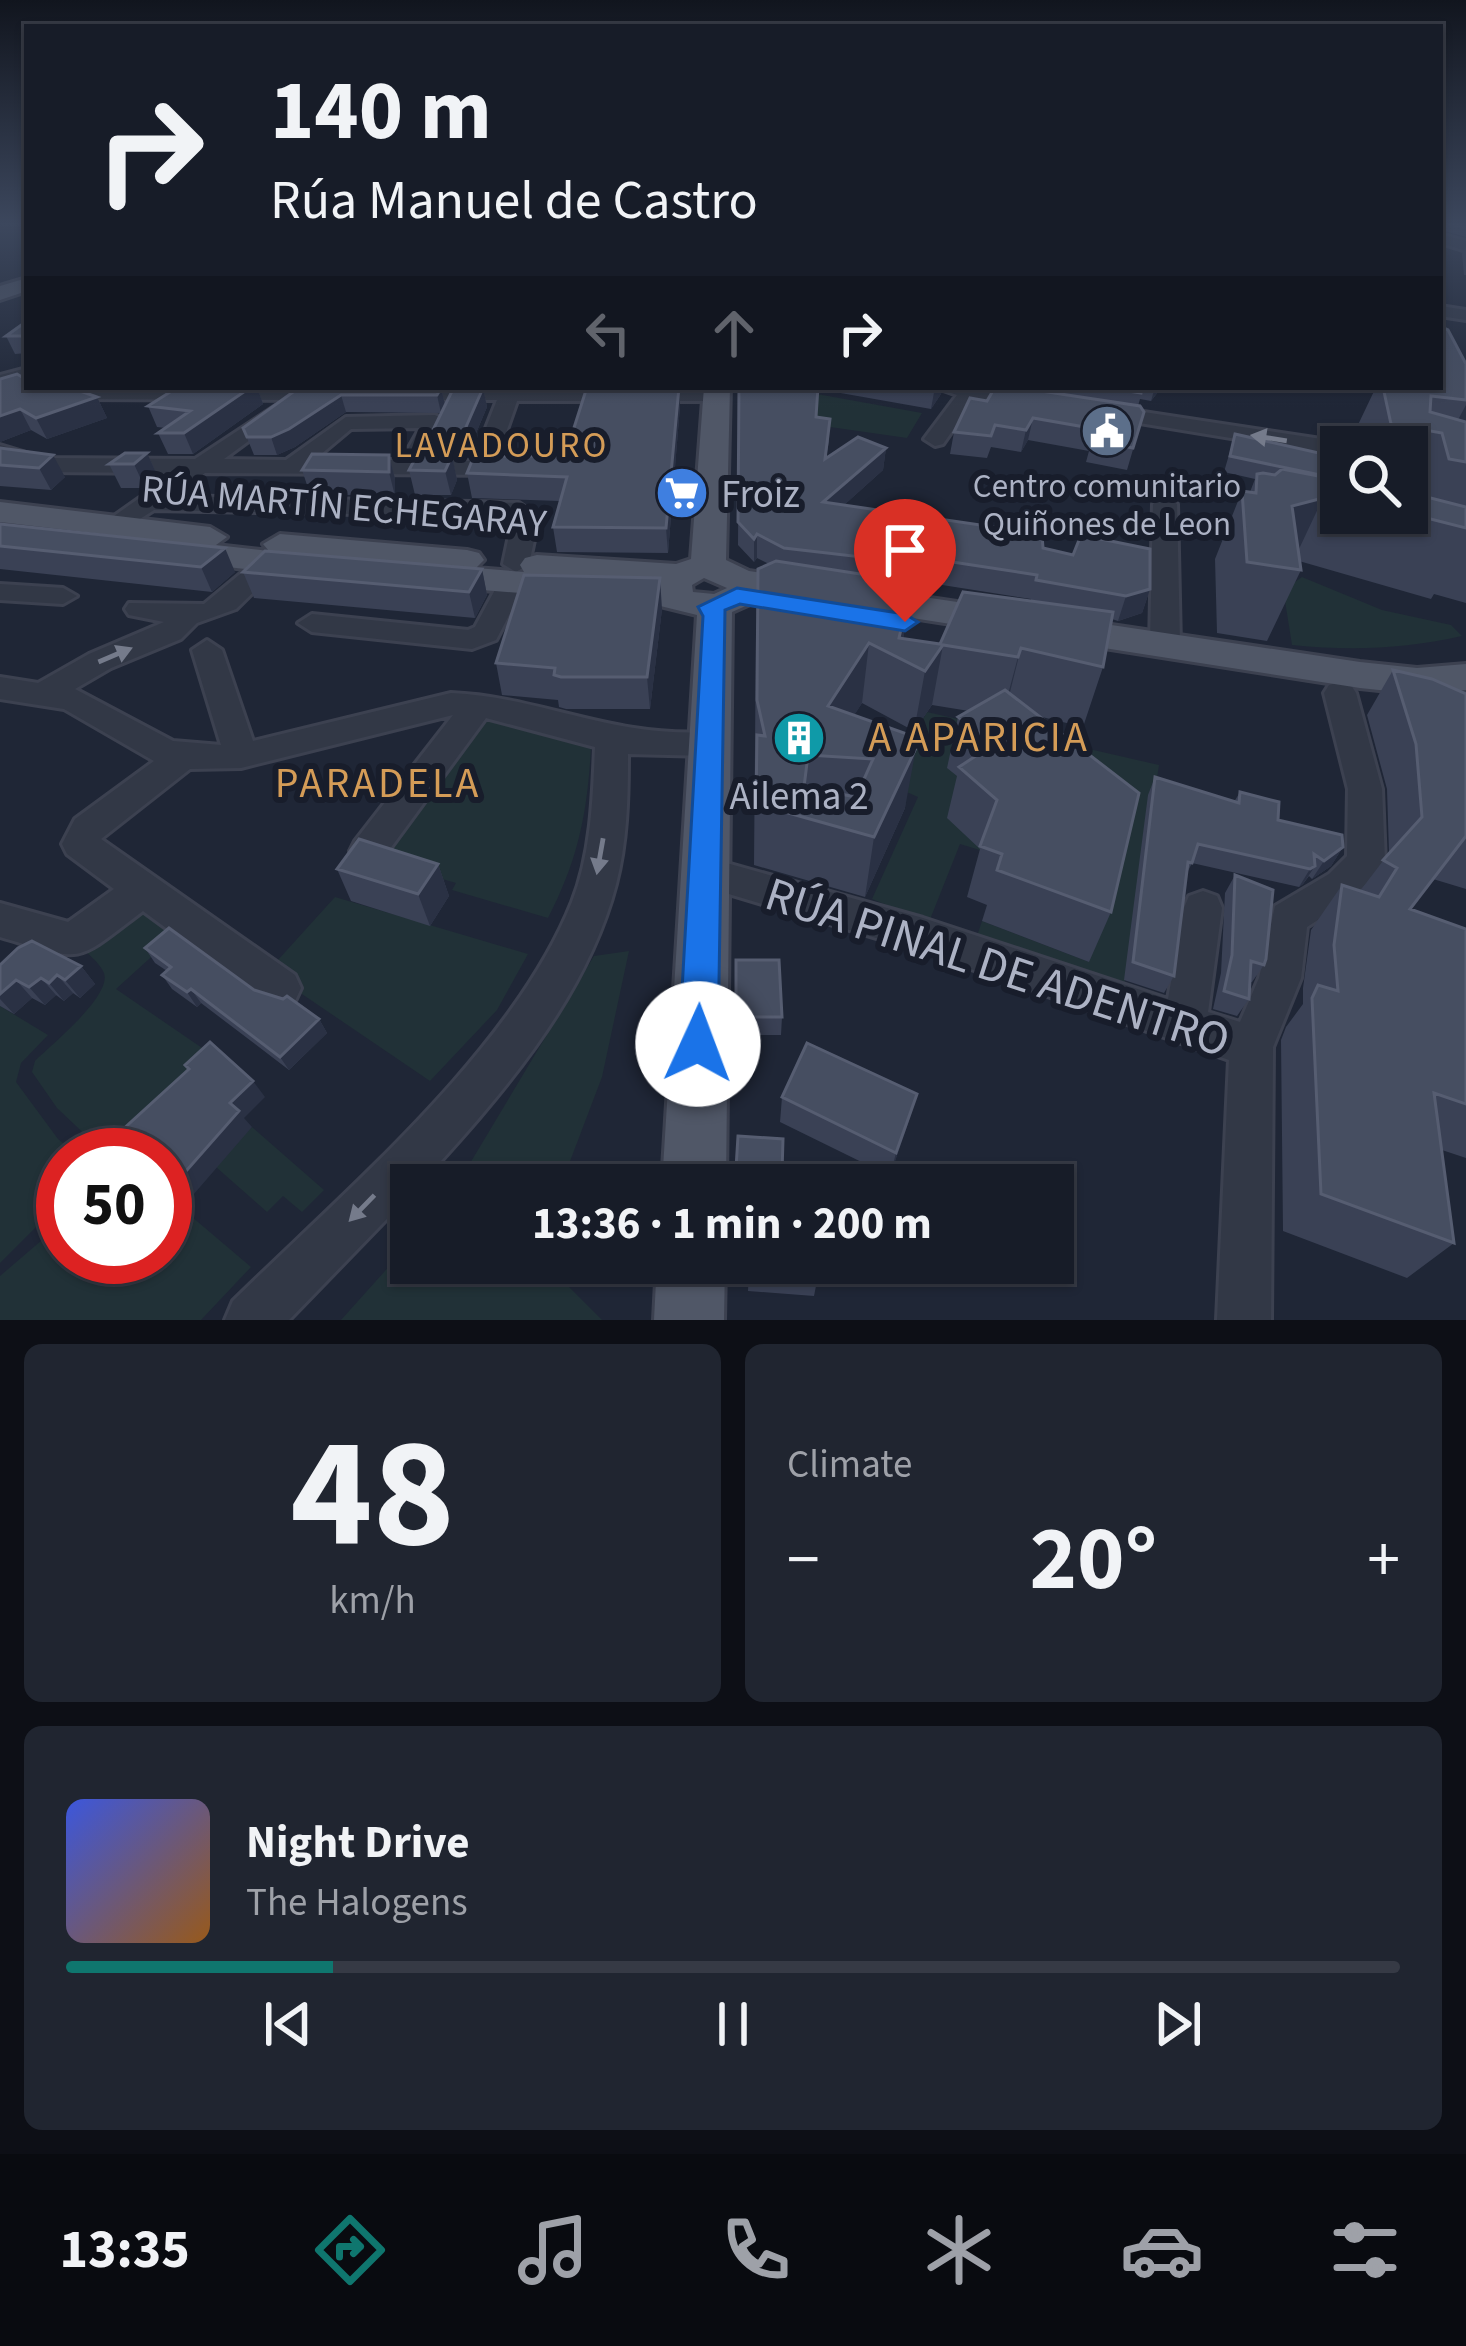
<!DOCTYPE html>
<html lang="en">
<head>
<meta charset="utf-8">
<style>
  :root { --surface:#171c28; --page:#202530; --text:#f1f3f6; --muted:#9ea1a8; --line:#363a45; --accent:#0f766e }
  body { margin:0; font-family:"Source Sans 3",sans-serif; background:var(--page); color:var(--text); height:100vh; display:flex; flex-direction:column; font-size:45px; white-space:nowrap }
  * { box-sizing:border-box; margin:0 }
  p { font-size:39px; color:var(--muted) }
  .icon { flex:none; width:66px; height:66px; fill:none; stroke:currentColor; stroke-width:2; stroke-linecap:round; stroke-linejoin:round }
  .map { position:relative; height:1320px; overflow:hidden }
  .side { display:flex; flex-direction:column; gap:24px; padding:24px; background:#0d0f16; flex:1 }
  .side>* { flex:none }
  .banner { position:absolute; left:24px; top:24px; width:1419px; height:366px; border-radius:0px; box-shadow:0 3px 9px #0004,0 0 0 3px var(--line); background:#171c28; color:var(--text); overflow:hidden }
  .controls { position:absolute; left:1320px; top:426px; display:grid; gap:24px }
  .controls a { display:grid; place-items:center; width:108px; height:108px; border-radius:0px; background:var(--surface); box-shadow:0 3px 9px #0004,0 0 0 3px var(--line); font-size:60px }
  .speed { position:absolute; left:36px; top:1128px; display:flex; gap:24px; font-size:60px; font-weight:700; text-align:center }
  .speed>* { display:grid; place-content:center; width:156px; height:156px; border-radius:50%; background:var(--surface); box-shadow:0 3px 9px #0004,0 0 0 3px var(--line); line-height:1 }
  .speed .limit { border:18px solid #d22; background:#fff; color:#111 }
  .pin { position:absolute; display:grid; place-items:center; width:102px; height:102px; color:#fff; margin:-123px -51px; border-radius:50% 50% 50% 0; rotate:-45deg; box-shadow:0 0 12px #0007 }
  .pin .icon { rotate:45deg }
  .me { position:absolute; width:132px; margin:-66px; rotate:2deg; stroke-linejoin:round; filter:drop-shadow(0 0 9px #0008) }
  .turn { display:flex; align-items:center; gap:42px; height:252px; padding:0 48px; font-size:54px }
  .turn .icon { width:156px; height:156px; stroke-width:2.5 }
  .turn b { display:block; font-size:84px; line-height:102px }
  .lanes { display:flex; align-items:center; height:114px; padding:0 48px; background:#0003; justify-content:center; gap:60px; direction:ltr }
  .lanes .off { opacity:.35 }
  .big { font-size:90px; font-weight:700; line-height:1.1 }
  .side .tile { flex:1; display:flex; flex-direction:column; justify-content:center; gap:18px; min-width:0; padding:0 42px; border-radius:18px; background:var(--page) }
  .side .dial { align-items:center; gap:0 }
  .dial b { font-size:156px; line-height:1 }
  .song { display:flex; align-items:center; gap:36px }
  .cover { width:144px; height:144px; border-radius:18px; background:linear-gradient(135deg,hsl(230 70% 55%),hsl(30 70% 35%)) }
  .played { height:12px; border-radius:6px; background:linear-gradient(90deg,var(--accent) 20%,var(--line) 20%) }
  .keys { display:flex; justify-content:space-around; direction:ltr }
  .heat { display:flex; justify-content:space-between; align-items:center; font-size:66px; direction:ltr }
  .side .tiles { flex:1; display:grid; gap:24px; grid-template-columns:1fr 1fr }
  .tile:last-child { grid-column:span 2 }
  .trip { position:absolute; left:390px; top:1164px; width:684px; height:120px; border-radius:0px; background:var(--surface); box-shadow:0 3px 9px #0004,0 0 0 3px var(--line); font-weight:700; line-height:120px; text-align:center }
  .dock { display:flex; height:192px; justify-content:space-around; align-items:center; background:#090b10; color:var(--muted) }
  .dock .icon { width:84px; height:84px }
  .dock .on { color:var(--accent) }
  .dock b { font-size:54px; color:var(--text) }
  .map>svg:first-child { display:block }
  .green { fill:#213137 }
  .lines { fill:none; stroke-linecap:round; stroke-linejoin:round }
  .minor-casing { stroke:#3c4150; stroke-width:6 }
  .major-casing { stroke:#3c4150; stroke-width:6 }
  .minor { fill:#323846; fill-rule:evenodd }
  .major { fill:#505767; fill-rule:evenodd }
  .wall { fill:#3a4155; fill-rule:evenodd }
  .shaded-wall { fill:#2a3144 }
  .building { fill:#464e61; stroke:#565d71; stroke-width:3; fill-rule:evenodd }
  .oneway { fill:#757b8b }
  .route { fill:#1a73e8; stroke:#114b97; stroke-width:3 }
  .labels { text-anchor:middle; stroke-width:12; stroke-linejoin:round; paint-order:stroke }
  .far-poi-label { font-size:33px; fill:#acb2c4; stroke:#181d2b }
  .far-neighbourhood-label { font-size:36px; letter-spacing:3px; fill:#d49c57; stroke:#181d2b }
  .poi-label { font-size:39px; fill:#acb2c4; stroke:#181d2b; text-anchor:start }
  .street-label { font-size:39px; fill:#acb2c4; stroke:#181d2b }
  .neighbourhood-label { font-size:42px; letter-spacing:3px; fill:#d49c57; stroke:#181d2b }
  .near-street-label { font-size:48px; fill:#acb2c4; stroke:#181d2b }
</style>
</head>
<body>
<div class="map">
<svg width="1466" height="1320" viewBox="0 0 1466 1320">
  <rect width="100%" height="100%" fill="#1f2636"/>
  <path class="green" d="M817 394 922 413 907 438 816 425Z
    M1302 577 1382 610 1451 625 1462 636C1404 649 1352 651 1292 645L1285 601 1288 587Z
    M927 712 1159 765 1123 993 976 939 982 921 1089 962 981 795 983 851 960 844 929 922 872 899 918 797 886 783Z
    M484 715 588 743 591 749C587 815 578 860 548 918L452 890 456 883 374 859Z
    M335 897 528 954 497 1010 430 1081 268 971Z
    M138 901 181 930 116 989 208 1052 114 1143H94L57 1108 32 1072 35 1061C51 1045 112 996 104 973 100 963 86 952 78 945Z
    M629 951 602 1077 561 1185H457L594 956Z
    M0 1006 48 1035 21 1063 16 1082 58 1139 77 1155H63V1200L0 1263Z
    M252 1127 324 1190 302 1212 283 1196 267 1212 208 1160Z
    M165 1194 251 1267 201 1320H0V1276L63 1222V1257H165Z
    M411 1242V1263H545L602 1320H341Z"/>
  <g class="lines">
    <g class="minor-casing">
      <path id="minor" d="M1440 234 1466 241V251L1440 243Z
        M1440 306 1466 310V320L1440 316Z
        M27 368V380L0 387V375Z
        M40 387 331 388 341 394 331 400 67 399Z
        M502 387 717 389 727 395 717 401H517L496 461 514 463V473L506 475 205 473 173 496 519 503 539 517 529 564 516 572 503 564 513 517 154 510 116 534 107 531 103 526 107 521 175 473 41 472 0 459V445L43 458 195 459 277 405 284 407V415L224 459 286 460 346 417 435 415 446 421 425 461H473L497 400H403L393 394 403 388ZM420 428 402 460H314L351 429Z
        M935 387H984L1037 400 1027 406 975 398 943 444 935 446 924 439 957 395Z
        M1104 406 1341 442 1351 447H1341V456L1097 416 1093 412Z
        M1165 497 1177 504 1180 645 1165 654 1150 645 1153 504Z
        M271 554 284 562 236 609 197 623 181 639 111 668 75 689 173 741 221 745 192 650 207 640 222 650 253 741 451 693C542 697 610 738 709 732L721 736 726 744 721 752 709 756 628 754C628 797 627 842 616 884 586 1000 498 1099 419 1185H411V1194L289 1320H225L233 1301C346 1190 513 1050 572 902 591 854 593 799 595 747L486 718 381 861 368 866 355 861 350 851 355 841 453 715 241 768 190 769 101 839 295 975 301 988 295 1001 280 1007 265 1001 143 911C72 965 86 962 0 937V903L68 922 114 889 67 854 62 844 75 819 154 761 64 709 0 699V677L38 683 89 654 164 622 129 615 125 609 129 603 204 604 262 556Z
        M513 573 527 581 496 640 472 649 312 632 298 623 312 614 468 630 475 627 503 575Z
        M0 584 63 588 77 596 63 604 0 600Z
        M1340 682 1351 685 1356 693 1382 789 1385 862 1355 896 1307 927 1301 978 1273 1047 1271 1320H1217L1229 1060 923 952 692 883 686 872 692 861 705 857 923 918 1168 999 1184 908 1189 896 1203 891 1217 896 1222 908 1208 1012 1240 1022 1259 978 1275 906 1329 874 1347 856 1348 789 1324 693 1329 685Z"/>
    </g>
    <g class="major-casing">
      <path id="major" d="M27 278V291L0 300V286Z
        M704 387H730L726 560 749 571 1360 662 1417 668 1466 664V690L1417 694 1360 688 753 593 750 604 732 612 726 1185H662L697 615 640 601 635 593 649 583 584 579 589 586 584 594 571 597 432 586 420 582 414 575 424 567 312 557 324 566 319 573 307 576 175 561 163 558 158 551 170 542 0 522V502L210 527 227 537 216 545 269 551 263 544 280 534 467 550 479 553 484 560 476 568 524 572 520 565 525 558 537 555 676 564 691 559ZM704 578 727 588 714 594 693 592 692 585Z
        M657 1263H725L724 1320H654Z"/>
    </g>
    <use href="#minor" class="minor"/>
    <use href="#major" class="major"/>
  </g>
  <path class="wall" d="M1440 222H1466V237L1441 230Z
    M1466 246V275H1464L1462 254Z
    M27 321V353L15 354 6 336Z
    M1466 364V603L1434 594 1431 599 1299 561 1301 570 1267 641 1217 633 1215 559 1242 491 1250 492 1255 479 1224 472 1235 434 1341 458V513H1407L1414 494 1413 487 1407 486V447H1359L1356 429 1376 387H1440Z
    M27 387 97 397 107 418 47 439 31 430 0 442Z
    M227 387H257L263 404 193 454H168L158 433 166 428 157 427 148 406 221 391Z
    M300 387 441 388 445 405 483 388 487 407 466 457H452L457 480 451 495H415L409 470 434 455 430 436 441 413 346 412 295 447 277 455H254L243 428Z
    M739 387H942L941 394 931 409 818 389 816 417 829 441 826 458 886 448 883 470 844 505 1043 548 1150 589 1142 613 1118 621 1112 619 1103 667 1083 727 1038 716 1111 912 1089 962 982 921 987 905 967 897 980 849 947 818 957 776 947 768 958 717 969 711 932 705 914 731 862 703 854 715 910 735 905 808 865 897 754 865 756 628 769 564 757 558 754 562 738 545ZM893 559 917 581 1031 599 1030 601 940 644 903 639 912 582 873 576Z
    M995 387H1162L1151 401 1140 399 1138 406 1144 412 1127 470 1086 462 1089 451 1028 440 1021 452 991 447 987 458 950 454 954 432 987 401Z
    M680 406 668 553 557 552 553 527 560 501 472 498 467 473 565 456Z
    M0 448 65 477 51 490 0 486Z
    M147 453 158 477 145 488H121L109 464Z
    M389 455 395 479V496L310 494 302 470Z
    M0 524 235 572 212 592 0 569Z
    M482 569 487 595 475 618 254 598 243 572Z
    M662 609 650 709H566L559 707 558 700 502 695 496 663Z
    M1393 670 1466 694V889L1433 879 1410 909 1466 929V1158L1442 1150 1454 1243 1407 1278 1283 1231 1281 1040 1286 1027 1303 1004V988L1311 930 1342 885 1360 891 1389 853 1387 789 1367 715Z
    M1155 777 1234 802 1240 792 1278 820 1343 847 1331 866 1312 879 1309 876 1303 884 1299 887 1192 863 1187 873 1174 976 1164 993 1124 980 1148 795Z
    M438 864 449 896 430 926 351 901 337 869Z
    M1235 875 1264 965 1252 982H1250L1249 999 1237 1016 1213 1009 1221 973 1225 893Z
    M145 948 254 990 319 1019 327 1033 289 1070 201 1003 197 1007 172 989 162 975 167 971 155 963Z
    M736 960 782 1017 781 1035H736Z
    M0 965 81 966 95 984 80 998 73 993 64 1001 56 995 45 1005 32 998 14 1014 0 1006Z
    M917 1094 890 1176 780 1122 782 1097Z
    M749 1263 818 1276 814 1296 748 1291Z"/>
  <path class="shaded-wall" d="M251 387H257L263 404 193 454 184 433Z
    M679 387 680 406 668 553 666 528Z
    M935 387H942L941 394 931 409Z
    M1155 387H1162L1151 401Z
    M441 388 445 405 441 413 437 395Z
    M483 388 487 407 466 457 462 436Z
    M341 395 346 412 295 447 277 455 271 437Z
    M97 397 107 418 47 439 36 418Z
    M1466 405V427L1445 444Z
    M20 409 31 430 0 442V416Z
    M1033 418 1028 440 1021 452 1026 430Z
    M886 448 883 470 822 525 823 502Z
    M147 453 158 477 145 488 134 464Z
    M53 455 65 477 51 490 39 468Z
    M389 455 395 479V496L389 472Z
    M452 456 457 480 451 495 445 471Z
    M1323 498 1291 566 1292 506Z
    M757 534V558L754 562V539Z
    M896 535 893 559 867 581 870 558Z
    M225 548 235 572 212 592 201 567Z
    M482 569 487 595 475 618 469 592Z
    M660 578 662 609 650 709 647 677Z
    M912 582 903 641 899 638Z
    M1150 589 1142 613 1118 621 1126 596Z
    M869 643 862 703 829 756 828 706Z
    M943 645 932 705 914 731 925 671Z
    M1021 648 1006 708 1002 717 1018 657Z
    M910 735 903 775 916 748 905 808 865 897 874 837Z
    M1343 847 1331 866 1312 879 1324 861Z
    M438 864 449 896 430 926 418 894Z
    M1315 866 1303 884 1299 887 1310 869Z
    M81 966 95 984 80 998 65 980Z
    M57 975 73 993 64 1001 49 983Z
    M41 978 56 995 45 1005 29 987Z
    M16 980 32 998 14 1014 0 999V994Z
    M191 989 201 1003 197 1007 187 992Z
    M319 1019 327 1033 289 1070 280 1057Z
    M253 1081 265 1097 244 1118 252 1127 187 1202 183 1199 178 1204 165 1191V1187L230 1103Z
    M917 1094 910 1118 890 1176 896 1153Z"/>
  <path class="building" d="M1445 222H1466V228Z
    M27 321V336H6Z
    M1440 326 1448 330 1466 364V400L1431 396 1430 412 1466 422V462L1449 459 1442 433 1391 424 1383 387H1440Z
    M17 374 27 380V387H69L97 397 36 418 20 409 0 416V379Z
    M178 387 221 391 227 387H251L184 433H158L190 411 148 406Z
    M300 387 441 388 437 395H341L289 429 271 437H247L243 428Z
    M454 387 483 388 462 436H430Z
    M587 387H679L666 528 553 527 567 477 467 473 474 456H565Z
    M739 387H818L816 417 830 419 825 459 858 437 886 448 823 502 1042 534 1043 548 1073 555 1081 535 1150 549V589L1126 596 1036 580 1037 575 920 557 896 535 870 558 784 548 757 534 754 539 738 522Z
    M995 387H1015L1140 406 1144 412 1133 448 1092 440 1096 429 1033 418 1026 430 995 425 991 436 954 432 970 398 987 401Z
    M1103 387H1142L1141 393Z
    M1235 434 1341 458V476L1327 473 1325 476 1230 456Z
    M0 448 53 455 39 468 0 465Z
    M125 453H147L134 464H109Z
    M312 454 389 455V472L302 470Z
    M417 455 452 456 445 471 409 470Z
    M1282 469 1324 477 1327 473 1341 476V496L1324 491 1323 498 1292 506 1301 570 1247 562 1242 491 1256 493 1257 474 1263 473 1275 475Z
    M1407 492 1466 507V528L1407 513Z
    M0 524 225 548 201 567 0 546Z
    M265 551 482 569 469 592 243 572Z
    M776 561 912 582 899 638 940 644 963 592 1113 612 1103 667 1021 648 1018 657 943 645 925 671 869 643 828 706 910 735 906 744 916 748 874 837 756 804 757 735 765 736 757 700 758 569ZM808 755 873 759 856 797 804 787Z
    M524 575 660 578 647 677H561L554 675 555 668 496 663Z
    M1393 670 1432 679 1466 694V836L1410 909 1466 929V1104L1434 1093 1454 1243 1321 1194 1312 998 1318 985 1338 991 1334 945 1342 885 1379 897 1397 868 1383 860 1422 817 1416 744Z
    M1005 690 1139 793 1111 912 997 870 1002 854 980 846 997 800 959 767 994 744 958 717Z
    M1155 777 1239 803 1240 792 1279 802 1278 820 1342 835 1343 847 1324 861 1314 854 1315 866 1310 869 1198 844 1192 863 1188 862 1174 976 1133 962Z
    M359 839 438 864 418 894 337 869Z
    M1235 875 1273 890 1266 959 1264 965 1251 961 1249 999 1224 991 1232 955Z
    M169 928 254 990 283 999 287 996 319 1019 280 1057 191 989 187 992 162 975 171 967 145 948Z
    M32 941 81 966 65 980 57 975 49 983 41 978 29 987 16 980 0 994V965L18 948Z
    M736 960H779L782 1017H736Z
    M210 1042 253 1081 230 1103 239 1111 172 1187 168 1183 165 1187V1155H122L108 1143 189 1069 185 1065Z
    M807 1043 917 1094 896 1153 782 1097Z
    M738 1136 783 1139 782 1173 802 1174V1185H735Z
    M749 1263H818V1276L749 1270Z"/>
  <defs><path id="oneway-solid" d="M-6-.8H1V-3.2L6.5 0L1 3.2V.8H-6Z" transform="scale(3)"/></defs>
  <g class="oneway">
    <use href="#oneway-solid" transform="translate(1269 438) rotate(-171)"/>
    <use href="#oneway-solid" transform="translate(115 655) rotate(-23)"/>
    <use href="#oneway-solid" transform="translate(600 856) rotate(100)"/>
    <use href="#oneway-solid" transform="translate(362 1208) rotate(134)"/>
  </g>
  <linearGradient id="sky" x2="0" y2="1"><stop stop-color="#11151e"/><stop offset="0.55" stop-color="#3c475d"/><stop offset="1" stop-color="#3c475d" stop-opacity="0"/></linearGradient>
  <rect width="1466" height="407" fill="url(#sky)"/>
  <path class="route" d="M737 588 905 614 918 622 905 631 740 604 725 610 718 1044 712 1057 698 1063 684 1057 679 1044 703 616 698 607Z"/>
  <defs>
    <g id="civic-disc" transform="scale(2.7)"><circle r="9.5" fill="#5c6f8a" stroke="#181d2b"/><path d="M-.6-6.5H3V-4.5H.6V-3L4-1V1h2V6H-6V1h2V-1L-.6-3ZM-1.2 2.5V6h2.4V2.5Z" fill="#fff"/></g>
    <g id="supermarket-disc" transform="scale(2.7)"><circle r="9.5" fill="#3f7fe0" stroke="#181d2b"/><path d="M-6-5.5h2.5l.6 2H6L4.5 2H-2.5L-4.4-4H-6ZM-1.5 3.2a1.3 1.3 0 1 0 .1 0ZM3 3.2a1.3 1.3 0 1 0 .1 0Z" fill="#fff"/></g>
    <g id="building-disc" transform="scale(2.7)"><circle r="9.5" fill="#0f9aa8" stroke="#181d2b"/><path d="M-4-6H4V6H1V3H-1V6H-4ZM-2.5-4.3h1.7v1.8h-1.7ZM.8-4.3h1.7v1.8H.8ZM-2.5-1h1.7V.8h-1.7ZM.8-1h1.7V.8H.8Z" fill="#fff"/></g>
  </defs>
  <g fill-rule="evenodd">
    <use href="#civic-disc" x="1107" y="431"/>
    <use href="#supermarket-disc" x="682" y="493"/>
    <use href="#building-disc" x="799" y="738"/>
  </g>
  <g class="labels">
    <g class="far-poi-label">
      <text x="1107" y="497">Centro comunitario<tspan x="1107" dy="38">Quiñones de Leon</tspan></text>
    </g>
    <g class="far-neighbourhood-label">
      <text x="502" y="457">LAVADOURO</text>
    </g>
    <g class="poi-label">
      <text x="721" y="507">Froiz</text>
      <text x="799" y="809" text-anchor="middle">Ailema 2</text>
    </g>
    <g class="street-label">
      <text transform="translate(344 505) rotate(5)" y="14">RÚA MARTÍN ECHEGARAY</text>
    </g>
    <g class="neighbourhood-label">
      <text x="979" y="751">A APARICIA</text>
      <text x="378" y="797">PARADELA</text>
    </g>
    <g class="near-street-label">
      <text transform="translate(998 966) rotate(18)" y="17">RÚA PINAL DE ADENTRO</text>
    </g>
  </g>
</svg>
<div class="controls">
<a><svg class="icon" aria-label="search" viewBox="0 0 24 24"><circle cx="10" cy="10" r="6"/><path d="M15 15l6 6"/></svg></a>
</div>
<div class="speed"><div class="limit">50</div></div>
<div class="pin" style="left:905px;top:622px;background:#d93025"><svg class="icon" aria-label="arrive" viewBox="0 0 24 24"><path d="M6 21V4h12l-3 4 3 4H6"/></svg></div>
<svg class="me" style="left:698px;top:1044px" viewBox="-20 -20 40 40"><circle r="19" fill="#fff"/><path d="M0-13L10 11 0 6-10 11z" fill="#1a73e8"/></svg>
<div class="trip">13:36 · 1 min · 200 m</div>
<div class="banner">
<div class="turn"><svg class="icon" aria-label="right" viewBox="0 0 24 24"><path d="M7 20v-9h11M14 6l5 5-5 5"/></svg><div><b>140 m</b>Rúa Manuel de Castro</div></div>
<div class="lanes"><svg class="icon off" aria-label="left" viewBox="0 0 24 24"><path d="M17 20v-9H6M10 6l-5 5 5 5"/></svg><svg class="icon off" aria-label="ahead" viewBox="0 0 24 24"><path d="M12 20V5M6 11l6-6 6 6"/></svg><svg class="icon" aria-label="right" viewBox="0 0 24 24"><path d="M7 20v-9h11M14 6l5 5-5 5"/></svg></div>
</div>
</div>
<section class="side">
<div class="tiles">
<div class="tile dial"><b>48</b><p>km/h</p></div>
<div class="tile"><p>Climate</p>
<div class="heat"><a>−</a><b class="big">20°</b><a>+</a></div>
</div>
<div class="tile">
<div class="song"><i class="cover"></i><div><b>Night Drive</b><p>The Halogens</p></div></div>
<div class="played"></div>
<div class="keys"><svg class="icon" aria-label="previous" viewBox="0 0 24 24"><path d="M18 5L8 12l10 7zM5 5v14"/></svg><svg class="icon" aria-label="pause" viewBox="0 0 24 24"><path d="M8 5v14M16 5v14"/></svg><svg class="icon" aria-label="next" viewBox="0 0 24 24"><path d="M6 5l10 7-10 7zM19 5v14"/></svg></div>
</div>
</div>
</section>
<nav class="dock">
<b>13:35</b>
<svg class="icon on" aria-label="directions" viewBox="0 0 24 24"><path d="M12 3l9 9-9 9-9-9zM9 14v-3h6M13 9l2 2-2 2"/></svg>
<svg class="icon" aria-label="music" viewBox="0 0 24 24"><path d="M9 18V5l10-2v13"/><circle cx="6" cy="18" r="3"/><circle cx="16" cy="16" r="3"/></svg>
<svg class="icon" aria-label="phone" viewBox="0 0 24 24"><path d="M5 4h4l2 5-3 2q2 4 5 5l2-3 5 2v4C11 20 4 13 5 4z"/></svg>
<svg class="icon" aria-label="climate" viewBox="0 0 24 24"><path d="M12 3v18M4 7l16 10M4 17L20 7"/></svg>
<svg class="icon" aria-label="car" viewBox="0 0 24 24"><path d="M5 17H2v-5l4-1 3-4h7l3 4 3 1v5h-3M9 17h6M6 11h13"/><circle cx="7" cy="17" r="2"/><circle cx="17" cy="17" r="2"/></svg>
<svg class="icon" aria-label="filters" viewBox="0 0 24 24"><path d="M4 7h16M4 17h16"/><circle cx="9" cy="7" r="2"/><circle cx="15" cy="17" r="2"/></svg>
</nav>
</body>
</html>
